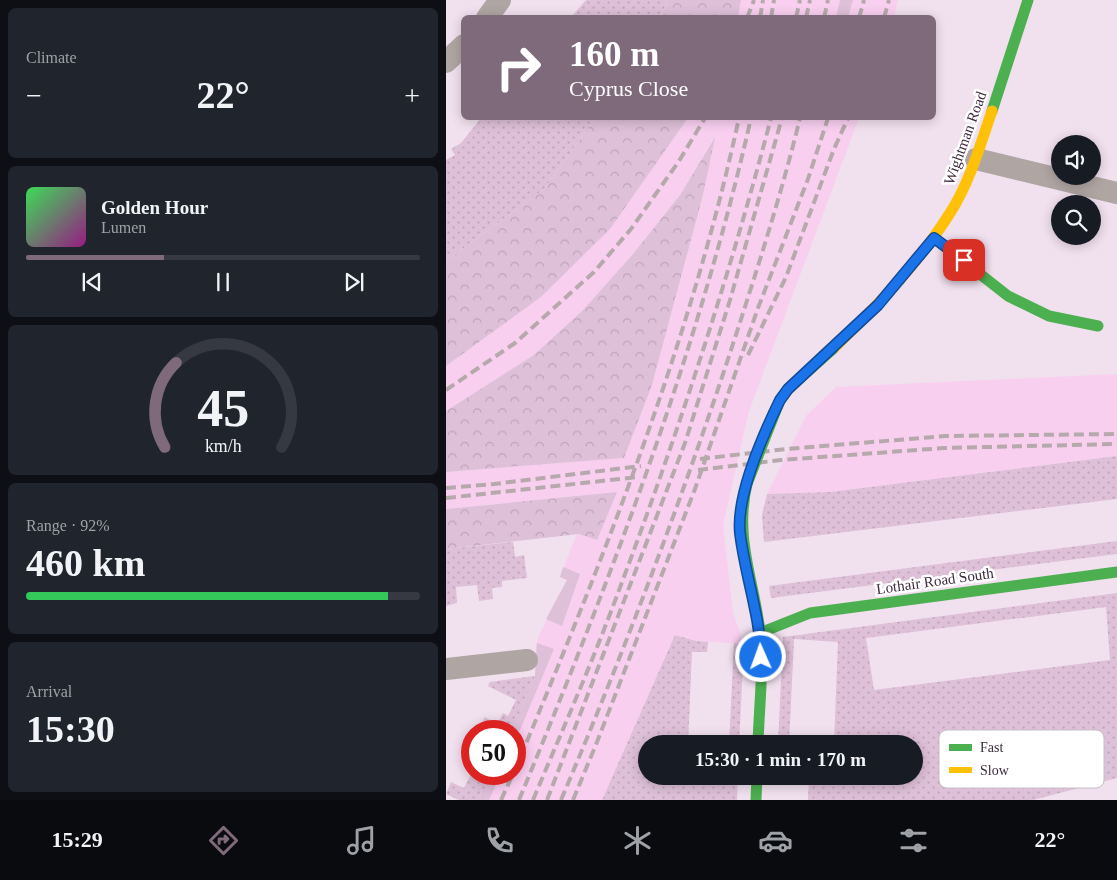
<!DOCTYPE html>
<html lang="en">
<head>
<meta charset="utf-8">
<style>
  :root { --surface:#171b24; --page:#20242c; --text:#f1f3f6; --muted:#9ea1a6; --line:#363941; --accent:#7e6a7a }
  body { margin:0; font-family:Georgia,serif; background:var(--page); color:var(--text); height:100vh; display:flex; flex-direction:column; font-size:19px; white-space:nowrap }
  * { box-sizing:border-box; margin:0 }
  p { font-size:16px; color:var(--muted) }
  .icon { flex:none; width:28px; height:28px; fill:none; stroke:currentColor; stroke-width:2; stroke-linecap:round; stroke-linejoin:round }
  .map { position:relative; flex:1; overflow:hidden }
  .sheet { display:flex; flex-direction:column; gap:8px; padding:8px; background:#0d0f14; width:446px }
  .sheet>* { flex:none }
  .guide { position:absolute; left:15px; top:15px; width:475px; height:105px; border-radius:8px; box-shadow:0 2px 12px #0003; background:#7e6a7a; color:#fff; overflow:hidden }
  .buttons { position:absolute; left:605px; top:135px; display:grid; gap:10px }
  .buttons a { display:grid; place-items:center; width:50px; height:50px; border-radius:50%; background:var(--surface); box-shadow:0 2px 12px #0003; font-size:25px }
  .speed { position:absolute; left:15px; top:720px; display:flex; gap:10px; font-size:25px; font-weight:700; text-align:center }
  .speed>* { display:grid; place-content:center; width:65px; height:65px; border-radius:50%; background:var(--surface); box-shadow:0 2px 12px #0003; line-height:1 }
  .speed .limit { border:8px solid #d22; background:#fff; color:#111 }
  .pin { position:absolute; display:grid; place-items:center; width:42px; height:42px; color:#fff; margin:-21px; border-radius:10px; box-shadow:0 2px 8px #0006 }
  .me { position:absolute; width:55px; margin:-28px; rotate:358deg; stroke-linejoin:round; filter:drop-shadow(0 0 4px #0008) }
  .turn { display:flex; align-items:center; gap:18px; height:105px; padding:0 25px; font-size:22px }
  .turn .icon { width:65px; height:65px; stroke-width:2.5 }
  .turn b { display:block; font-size:35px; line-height:42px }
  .big { font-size:38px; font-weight:600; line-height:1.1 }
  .sheet .widget { flex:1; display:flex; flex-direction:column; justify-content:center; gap:8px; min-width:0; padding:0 18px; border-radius:8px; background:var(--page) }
  .sheet .dial { align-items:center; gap:0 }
  .dial svg { height:130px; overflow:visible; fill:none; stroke:var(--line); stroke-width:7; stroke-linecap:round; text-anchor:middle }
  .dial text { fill:var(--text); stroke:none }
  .song { display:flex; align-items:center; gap:15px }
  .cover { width:60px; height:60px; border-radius:8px; background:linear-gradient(135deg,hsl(130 70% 55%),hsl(310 70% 35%)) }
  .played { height:5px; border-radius:2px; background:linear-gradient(90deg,var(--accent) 35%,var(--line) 35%) }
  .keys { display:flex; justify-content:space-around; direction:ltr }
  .heat { display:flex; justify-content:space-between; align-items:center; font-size:28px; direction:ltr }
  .charge { height:8px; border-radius:4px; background:linear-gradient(90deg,#34c759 92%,var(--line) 0) }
  .trip { position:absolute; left:192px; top:735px; width:285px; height:50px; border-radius:25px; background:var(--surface); box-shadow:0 2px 12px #0003; font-weight:600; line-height:50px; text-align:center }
  .tabs { display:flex; height:80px; justify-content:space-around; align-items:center; background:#090b0e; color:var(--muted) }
  .tabs .icon { width:35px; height:35px }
  .tabs .selected { color:var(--accent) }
  .tabs b { font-size:22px; color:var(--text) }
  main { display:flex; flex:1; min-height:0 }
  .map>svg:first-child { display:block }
  .built { fill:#f9cff0 }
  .green { fill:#dec0d8 }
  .forest { fill:url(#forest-crowns) }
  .garden { fill:url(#garden-dots); fill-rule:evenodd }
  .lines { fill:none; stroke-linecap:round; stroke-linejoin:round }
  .street { stroke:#afa5a2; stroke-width:22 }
  .fast { stroke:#4caf50; stroke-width:11 }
  .slow { stroke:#ffc107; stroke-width:11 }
  .rail { stroke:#b5a9ac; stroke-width:4; stroke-dasharray:10 5; stroke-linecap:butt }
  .fast-bridge { stroke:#4caf50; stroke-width:11 }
  .route-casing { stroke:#114b97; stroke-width:12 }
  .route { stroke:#1a73e8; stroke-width:9 }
  .labels { text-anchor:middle; stroke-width:5; stroke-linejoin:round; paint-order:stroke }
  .street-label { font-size:15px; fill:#402b3c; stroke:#fff }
  .key { fill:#fff; stroke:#c6bfc4; stroke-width:1 }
  .key-label { font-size:14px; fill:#402b3c }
</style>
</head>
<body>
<main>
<section class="sheet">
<div class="widget"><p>Climate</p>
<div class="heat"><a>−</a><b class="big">22°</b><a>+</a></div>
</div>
<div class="widget">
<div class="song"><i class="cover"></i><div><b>Golden Hour</b><p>Lumen</p></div></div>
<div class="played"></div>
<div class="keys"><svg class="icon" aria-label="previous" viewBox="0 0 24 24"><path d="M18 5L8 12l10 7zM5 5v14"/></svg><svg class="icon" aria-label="pause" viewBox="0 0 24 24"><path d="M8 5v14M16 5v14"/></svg><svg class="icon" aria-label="next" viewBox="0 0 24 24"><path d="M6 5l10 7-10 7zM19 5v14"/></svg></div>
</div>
<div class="widget dial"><svg viewBox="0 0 100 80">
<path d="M14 69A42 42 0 1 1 86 69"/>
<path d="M14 69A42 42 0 0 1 21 17" stroke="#7e6a7a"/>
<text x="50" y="56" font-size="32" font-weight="700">45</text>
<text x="50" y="72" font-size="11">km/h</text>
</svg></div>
<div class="widget"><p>Range · 92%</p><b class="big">460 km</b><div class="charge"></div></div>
<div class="widget"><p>Arrival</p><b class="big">15:30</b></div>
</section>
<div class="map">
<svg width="671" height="800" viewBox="0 0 671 800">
  <defs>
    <pattern id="forest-crowns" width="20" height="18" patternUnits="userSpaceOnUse" patternTransform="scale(1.25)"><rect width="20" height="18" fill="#dec0d8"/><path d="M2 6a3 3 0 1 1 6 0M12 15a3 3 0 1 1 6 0" fill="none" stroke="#c0a5ba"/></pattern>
    <pattern id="garden-dots" width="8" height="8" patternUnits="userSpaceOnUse" patternTransform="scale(1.25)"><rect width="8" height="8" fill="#dec0d8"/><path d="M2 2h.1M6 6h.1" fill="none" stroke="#c0a5ba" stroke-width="1.8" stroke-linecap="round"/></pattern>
  </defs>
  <rect width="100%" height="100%" fill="#f1e0ee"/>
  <path class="built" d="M295 0H452L448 17 292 18Z
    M242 118H413L303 411 277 525 287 613 298 644 250 641 229 635 156 800H36L47 774H69V731H66L89 676 90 645 95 631 121 580 114 577 130 536 170 492 0 509V472L178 458 206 385 257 195 267 139 234 195 187 254 137 310 88 355 0 411V366L95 297 164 229Z
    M671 374V456L384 492 321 494 360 416 390 387Z"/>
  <path class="green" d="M394 0H407L402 17H390Z
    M117 567 134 574 116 626 100 619 121 580 114 577Z
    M91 643 108 649 69 742V731H66L89 676Z
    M47 774H55L43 800H35Z"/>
  <path class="forest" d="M222 0H295L292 17 214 18Z
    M149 118H242L164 229 95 297 0 366V261L98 189Z
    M269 137 257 195 206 385 178 458 0 472V411L88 355 137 310 187 254 234 195Z
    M171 492 151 540 133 534 0 549V509Z"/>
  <path class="garden" d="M140 0H222L214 17H128L126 16Z
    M35 118H149L98 189 0 261V160L9 155 5 149 15 143Z
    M671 456V499L318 542 316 515 321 494 384 492Z
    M671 541V554L325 598 323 586Z
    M67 542 69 557 78 555 81 578 56 581V587L46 588 47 599 33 601 31 585 10 587 11 603 0 606V549Z
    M671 593V778L587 800H362L363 776H469V744H388L392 642 348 639 343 744H332L337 637ZM660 607 664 660 428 690 420 638Z
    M229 635 250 641 262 642 261 652H246L242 744H201V776H292L291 800H156Z
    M288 643 298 644 293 744H283Z
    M89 676 66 731 32 729 39 717 51 724 57 713 62 716 70 700 42 686 44 682Z
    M22 748 26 750V767L16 761Z
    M26 772V774H47L36 800H13L0 794 5 782 18 788Z"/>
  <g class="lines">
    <path class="street" d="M41 18 54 0
      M0 62 18 45
      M530 159 671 193
      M0 669 81 660"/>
    <path class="fast" d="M546 111 582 0
      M488 238 562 296 603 316 652 326
      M301 484C288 538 308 580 314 632 318 669 313 707 312 744
      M314 633 364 613 671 572
      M310 800 311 776"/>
    <path class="slow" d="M387 349C430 307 472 264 504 213 524 182 534 145 546 111"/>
    <path class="rail" d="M301 18 308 0
      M314 18 317 0
      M325 18 328 0
      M350 18 354 0
      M360 18 364 0
      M378 18 382 0
      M413 18 418 0
      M438 18 443 0
      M302 355 340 277 388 149 402 118
      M0 390 69 343 148 272 185 229 233 161 259 118
      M254 459 340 449 500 436 671 434
      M252 470 335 460 498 448 671 444
      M0 488 48 484 195 466
      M0 498 192 477
      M69 770C158 557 244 344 293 118
      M55 800 67 774
      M73 800C165 578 252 352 305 118
      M87 800C113 738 140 677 164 614 226 451 281 286 325 118
      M101 800 239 443 284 300 336 118
      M115 800C178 652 235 502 285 350 310 273 335 196 354 118
      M127 800 151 742 249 489 312 308 362 179 382 118"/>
    <path class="fast-bridge" d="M301 484 334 400 342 389 387 349"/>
  </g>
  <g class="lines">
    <g class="route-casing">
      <path id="route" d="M315 657C314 615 299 575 294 533 290 495 317 435 334 400L342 389 432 305 488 238 518 260"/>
    </g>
    <use href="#route" class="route"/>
  </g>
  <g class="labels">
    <g class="street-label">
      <text transform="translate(519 138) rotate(-70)" y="5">Wightman Road</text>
      <text transform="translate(489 581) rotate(-8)" y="5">Lothair Road South</text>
    </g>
  </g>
  <rect x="493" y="730" width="165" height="58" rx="8" class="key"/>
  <rect x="503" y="744" width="23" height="7" fill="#4caf50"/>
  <rect x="503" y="767" width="23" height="6" fill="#ffc107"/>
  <g class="key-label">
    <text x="534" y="752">Fast</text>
    <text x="534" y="775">Slow</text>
  </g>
</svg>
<div class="buttons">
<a><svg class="icon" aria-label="sound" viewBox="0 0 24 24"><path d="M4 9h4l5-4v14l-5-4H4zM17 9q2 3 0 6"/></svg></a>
<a><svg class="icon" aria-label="search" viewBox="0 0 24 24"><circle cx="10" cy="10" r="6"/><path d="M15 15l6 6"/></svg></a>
</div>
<div class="speed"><div class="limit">50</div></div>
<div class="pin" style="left:518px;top:260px;background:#d93025"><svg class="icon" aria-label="arrive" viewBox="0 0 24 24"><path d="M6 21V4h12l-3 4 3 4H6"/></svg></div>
<svg class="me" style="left:315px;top:657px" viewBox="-20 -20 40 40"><circle r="17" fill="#1a73e8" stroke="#fff" stroke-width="3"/><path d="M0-11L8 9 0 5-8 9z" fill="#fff"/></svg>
<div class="trip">15:30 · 1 min · 170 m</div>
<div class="guide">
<div class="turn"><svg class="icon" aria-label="right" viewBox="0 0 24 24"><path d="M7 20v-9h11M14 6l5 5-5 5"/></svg><div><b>160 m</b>Cyprus Close</div></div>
</div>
</div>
</main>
<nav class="tabs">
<b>15:29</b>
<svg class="icon selected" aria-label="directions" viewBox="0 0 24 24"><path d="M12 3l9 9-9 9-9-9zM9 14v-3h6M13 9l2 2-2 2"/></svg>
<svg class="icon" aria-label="music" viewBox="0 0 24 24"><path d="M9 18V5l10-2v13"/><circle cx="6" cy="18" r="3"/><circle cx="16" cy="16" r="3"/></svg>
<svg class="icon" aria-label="phone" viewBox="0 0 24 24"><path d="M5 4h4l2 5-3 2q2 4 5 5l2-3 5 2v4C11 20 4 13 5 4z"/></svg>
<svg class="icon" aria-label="climate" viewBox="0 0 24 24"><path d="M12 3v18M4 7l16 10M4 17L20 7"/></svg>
<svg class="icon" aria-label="car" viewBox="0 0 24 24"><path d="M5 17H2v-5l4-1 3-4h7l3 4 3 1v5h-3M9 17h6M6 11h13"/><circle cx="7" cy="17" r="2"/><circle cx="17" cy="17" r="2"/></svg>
<svg class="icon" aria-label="filters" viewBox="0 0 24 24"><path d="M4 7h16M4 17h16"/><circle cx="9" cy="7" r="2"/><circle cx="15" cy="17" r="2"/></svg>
<b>22°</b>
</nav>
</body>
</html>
